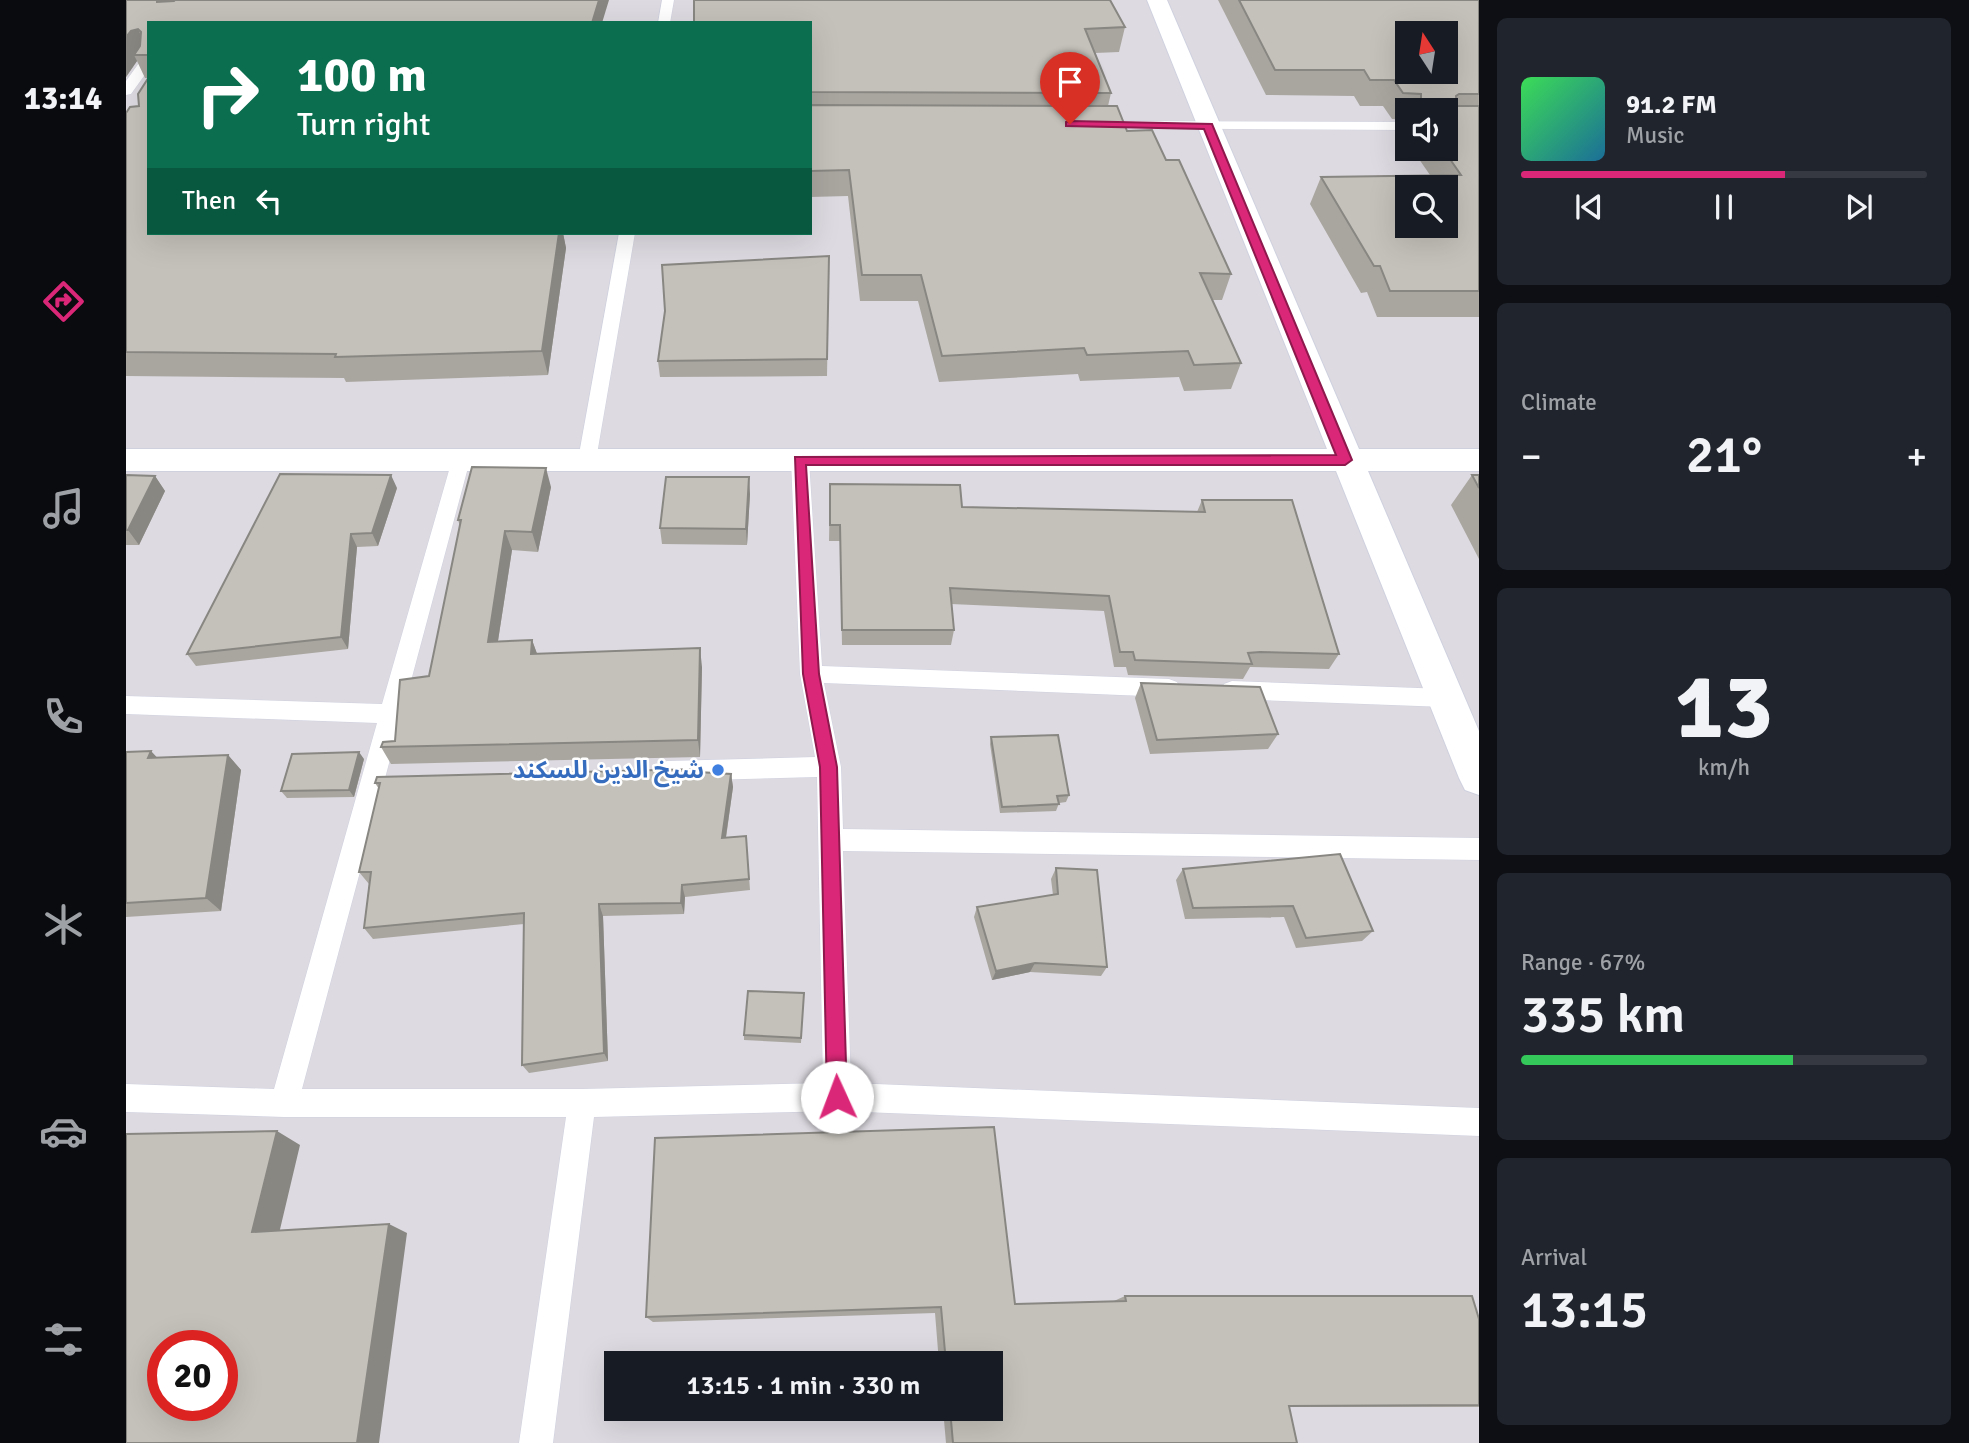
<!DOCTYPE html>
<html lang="en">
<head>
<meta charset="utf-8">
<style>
  :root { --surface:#171b24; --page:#20242c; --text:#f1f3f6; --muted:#9ea1a6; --line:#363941; --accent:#db2777 }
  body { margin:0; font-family:Signika,"Noto Sans Arabic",sans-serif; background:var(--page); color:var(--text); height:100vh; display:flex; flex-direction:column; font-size:26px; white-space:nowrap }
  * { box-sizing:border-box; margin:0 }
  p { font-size:23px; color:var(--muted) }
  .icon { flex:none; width:38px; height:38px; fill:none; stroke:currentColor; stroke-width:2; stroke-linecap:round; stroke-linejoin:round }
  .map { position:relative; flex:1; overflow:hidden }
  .details { display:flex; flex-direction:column; gap:18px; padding:18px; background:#0d0f14; width:490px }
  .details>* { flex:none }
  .top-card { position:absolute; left:21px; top:21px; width:665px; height:214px; border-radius:0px; box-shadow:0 7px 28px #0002; background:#0b6e4f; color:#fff; overflow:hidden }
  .needle { width:46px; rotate:348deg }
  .tools { position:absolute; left:1269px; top:21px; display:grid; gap:14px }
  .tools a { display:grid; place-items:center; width:63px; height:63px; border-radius:0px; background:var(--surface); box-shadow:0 7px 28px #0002; font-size:35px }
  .speed { position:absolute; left:21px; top:1330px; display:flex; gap:14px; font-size:35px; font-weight:700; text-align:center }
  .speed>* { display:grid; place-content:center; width:91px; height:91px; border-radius:50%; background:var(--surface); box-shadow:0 7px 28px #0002; line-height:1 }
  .speed .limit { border:10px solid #d22; background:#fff; color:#111 }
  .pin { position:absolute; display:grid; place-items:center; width:60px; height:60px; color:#fff; margin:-72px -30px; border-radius:50% 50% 50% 0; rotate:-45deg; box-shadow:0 0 7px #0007 }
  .pin .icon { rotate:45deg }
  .me { position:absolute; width:77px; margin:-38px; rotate:358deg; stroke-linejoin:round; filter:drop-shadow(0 0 5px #0008) }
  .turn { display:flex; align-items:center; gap:24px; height:147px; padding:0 35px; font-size:32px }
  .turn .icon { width:91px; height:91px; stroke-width:2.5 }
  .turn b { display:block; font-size:49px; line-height:60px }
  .then { display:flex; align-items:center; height:66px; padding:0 35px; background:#0003; gap:14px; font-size:26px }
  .big { font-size:52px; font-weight:600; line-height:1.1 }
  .details .widget { flex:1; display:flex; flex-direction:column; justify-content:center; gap:10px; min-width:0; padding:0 24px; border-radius:10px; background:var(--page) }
  .details .dial { align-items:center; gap:0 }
  .dial b { font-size:91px; line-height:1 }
  .song { display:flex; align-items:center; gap:21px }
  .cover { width:84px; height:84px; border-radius:10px; background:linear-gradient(135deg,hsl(130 70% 55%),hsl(200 70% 35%)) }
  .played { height:7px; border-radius:4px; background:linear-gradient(90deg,var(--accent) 65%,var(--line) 65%) }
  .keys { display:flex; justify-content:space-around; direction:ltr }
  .heat { display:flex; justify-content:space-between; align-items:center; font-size:38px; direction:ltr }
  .charge { height:10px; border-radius:5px; background:linear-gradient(90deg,#34c759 67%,var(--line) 0) }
  .trip { position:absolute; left:478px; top:1351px; width:399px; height:70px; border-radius:0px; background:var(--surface); box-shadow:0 7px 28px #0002; font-weight:600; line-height:70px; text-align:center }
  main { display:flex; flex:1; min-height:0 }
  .tabs { display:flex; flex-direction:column; width:126px; justify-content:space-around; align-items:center; background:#090b0e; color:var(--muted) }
  .tabs .icon { width:49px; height:49px }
  .tabs .current { color:var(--accent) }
  .tabs b { font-size:32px; color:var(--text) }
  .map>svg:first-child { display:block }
  .industrial { fill:#dddae1; fill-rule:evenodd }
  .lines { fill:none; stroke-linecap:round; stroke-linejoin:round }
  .service-casing { stroke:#cfd1df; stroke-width:1 }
  .tertiary-casing { stroke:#cfd1df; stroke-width:2 }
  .service { fill:#fff; fill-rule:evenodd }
  .tertiary { fill:#fff; fill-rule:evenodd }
  .wall { fill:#a9a6a0 }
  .shaded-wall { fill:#898782 }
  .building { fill:#c4c1ba; stroke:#898782; stroke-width:2; fill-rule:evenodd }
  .route { fill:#db2777; stroke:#8e194d; stroke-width:2 }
  .shop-dot { fill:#3f7fe0; stroke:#fff; stroke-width:2.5 }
  .labels { text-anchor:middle; stroke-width:5; stroke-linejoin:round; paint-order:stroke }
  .shop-label { font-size:24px; font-weight:bold; fill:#366cbe; stroke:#fff; text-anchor:end }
</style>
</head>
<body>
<main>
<nav class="tabs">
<b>13:14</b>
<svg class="icon current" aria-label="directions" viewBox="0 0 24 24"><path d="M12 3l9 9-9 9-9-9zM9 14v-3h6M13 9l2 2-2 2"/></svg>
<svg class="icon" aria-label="music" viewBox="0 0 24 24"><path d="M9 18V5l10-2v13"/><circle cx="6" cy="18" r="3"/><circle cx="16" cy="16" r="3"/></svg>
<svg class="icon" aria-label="phone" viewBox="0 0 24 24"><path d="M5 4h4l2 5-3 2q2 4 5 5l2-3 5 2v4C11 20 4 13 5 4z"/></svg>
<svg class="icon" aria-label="climate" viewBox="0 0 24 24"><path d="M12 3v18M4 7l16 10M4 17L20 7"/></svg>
<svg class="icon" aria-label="car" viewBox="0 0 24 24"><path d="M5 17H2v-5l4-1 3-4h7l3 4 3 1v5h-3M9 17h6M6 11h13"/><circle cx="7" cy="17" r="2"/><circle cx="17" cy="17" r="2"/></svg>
<svg class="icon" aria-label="filters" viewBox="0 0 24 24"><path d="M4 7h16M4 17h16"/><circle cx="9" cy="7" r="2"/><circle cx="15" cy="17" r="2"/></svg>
</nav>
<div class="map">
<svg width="1353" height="1443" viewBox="0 0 1353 1443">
  <rect width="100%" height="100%" fill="#e9e4da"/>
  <path class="industrial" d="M0 0H1353V1443H0ZM23 23H684V233H23ZM1281 33H1320V72H1281ZM1281 110H1320V149H1281ZM1281 187H1320V226H1281ZM37 1346H96V1405H37ZM490 1363H864V1409H490Z"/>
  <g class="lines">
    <g class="service-casing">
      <path id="service" d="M536 0H548L544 23H532Z
        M23 55V69L5 94 0 95V81L18 56Z
        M969 121 1281 122V130L964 128 962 125Z
        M493 233H509L470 460 468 465H454L452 460Z
        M335 453 342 455 344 460 176 1089H456L697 1083 691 777 541 781 533 778 529 771 533 764 541 761 689 757 674 674 665 460 667 455H681L683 460 696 666 1043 679 1051 682 1054 688 1051 694 1043 697 698 683 715 767 717 829 1353 838V860L717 851 725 1083 1353 1108V1136L711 1111 468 1117 427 1443H393L440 1117H158L0 1112V1084L148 1089 251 723 0 714V696L256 704 326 460 328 455Z
        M1106 681 1319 689 1327 692 1330 698 1327 704 1319 707 1106 699 1098 696 1095 690 1098 684Z"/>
    </g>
    <g class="tertiary-casing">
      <path id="tertiary" d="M1021 0H1041L1233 449H1353V471H1242L1353 731V795L1339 790 1333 778 1210 471H0V449H1201Z"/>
    </g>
    <use href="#service" class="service"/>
    <use href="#tertiary" class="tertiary"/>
  </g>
  <path class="wall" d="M0 0 23 23V233H437L440 248 422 375 220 382 218 378 0 376V113L13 106 22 78H19L11 61 0 77Z
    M1092 0H1353V317H1251L1241 292 1235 293 1184 204 1195 177 1304 175 1286 149H1320V110H1281V142L1275 133 1280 120 1266 119 1257 106H1234L1228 96 1140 95Z
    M684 23 999 27 993 52 969 53 985 93 982 106 1001 131 1040 160 1105 274 1096 300H1086L1115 363 1105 389 1058 391 1053 377 954 381 952 374 813 382 792 301H734L722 196 684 197Z
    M703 256 701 376 534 377 532 361Z
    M0 475 29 476 39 491 13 545H0Z
    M1346 475H1353V559L1325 505Z
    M704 484 836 507 1071 512 1076 500 1213 654 1203 669 1125 667H1124L1117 679 1002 675 1000 667H988L978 611 825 604 828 630 825 645H716L714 541H703Z
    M425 487 412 552 386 550 372 641 406 640 411 654 576 667 574 757 265 764 255 747 269 741 303 676 334 526 332 520Z
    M271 488 252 546 231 547 222 649 70 666 61 654Z
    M624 494 621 545 536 544 534 528Z
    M1015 683 1152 734 1142 749 1024 754 1009 698Z
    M865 737 943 795 940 802 933 803 930 811 874 813 864 744Z
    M0 752 31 758 102 755 115 770 95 911 0 917Z
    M238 759 228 797 161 798 155 791Z
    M572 772 605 774 607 787 600 838 620 836 624 890 559 897 558 914 477 916 482 1061 403 1073 396 1065 398 924 247 939 238 928 243 884 233 872 253 789 249 783Z
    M930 868 981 967 975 976 904 972 866 980 848 917 851 907 927 895 925 879Z
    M1057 869 1247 931 1236 941 1170 948 1158 917 1059 919 1050 880Z
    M678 993 675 1043 618 1040V1035Z
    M999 1296 1353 1319V1407H1163L1171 1443H820L817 1409H864V1363H813L809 1313 527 1322 520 1317 988 1301Z"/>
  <path class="shaded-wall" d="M31 0H57L41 22Z
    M473 0H483L476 23H466Z
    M12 29 22 52 8 55 11 61 0 77V37L5 31Z
    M431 233H437L440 248 422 375 416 351Z
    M420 468 425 487 412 552 406 532Z
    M265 475 271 488 252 546 246 533Z
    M29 476 39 491 13 545 2 530Z
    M623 477 624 494 621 545 620 529Z
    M379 531 386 550 369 660 362 642Z
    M225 534 231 547 222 649 215 637Z
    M406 640 413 659 405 654Z
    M574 648 576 667 574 757 572 740Z
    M25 751 39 766 22 758Z
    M233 752 238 759 228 797 223 790Z
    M102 755 115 770 95 911 80 898Z
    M605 774 607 787 598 850 596 838Z
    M556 885 559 897 558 914 555 903Z
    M473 904 477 916 482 1061 478 1053Z
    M909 963 904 972 866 980 870 971Z
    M151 1131 174 1145 151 1242 126 1232Z
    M263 1224 281 1233 253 1443H231Z"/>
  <path class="building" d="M0 0H31V2L48 1 49 0H473L466 23H23V55H8L14 46 15 32 12 29 5 31 0 37Z
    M568 0H984L999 27 959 29 985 93 684 92V23H568Z
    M1113 0H1353V94H1333L1330 96 1331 106H1353V291H1264L1254 266H1248L1195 177 1335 175 1317 149H1320V110H1289L1287 107 1295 106V94L1277 93 1268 80H1244L1238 70H1149ZM1281 33H1320V72H1281ZM1281 187H1320V226H1281Z
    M23 77V233H433L416 351 209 357 210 354 0 352V113L4 107 13 106 12 94Z
    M684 105 991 106 1001 131 1026 130 1040 160H1053L1105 274 1074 273 1115 363 1068 365 1062 351 961 355 958 348 816 356 795 275H736L723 170 684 171Z
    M703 256 701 359 532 361 539 311 536 265Z
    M346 467 420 468 406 532 379 531 362 642 406 640 405 654 574 648 572 740 255 747 257 742 269 741 274 680 303 676 335 520H332Z
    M154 474 265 475 246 533 225 534 215 637 61 654Z
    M0 475 29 476 2 530H0Z
    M1346 475H1353V488Z
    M540 477H623L620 529 534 528Z
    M704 484 834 485 836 507 1079 512 1076 500H1166L1213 654 1134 652 1122 653 1126 664 1009 660 1007 652H994L983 596 824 588 828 630H716L714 525H704Z
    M1015 683 1134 687 1152 734 1031 740Z
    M932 735 943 795 931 796 933 804 876 807 865 737Z
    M25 751 22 758 102 755 80 898 0 903V752Z
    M233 752 223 790 155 791 166 754Z
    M572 769V772L605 774 596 838 620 836 623 879 556 885 555 903 473 904 478 1053 396 1065 398 913 238 928 245 872H233L254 783H249L251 777Z
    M1214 854 1247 931 1180 938 1167 906 1067 908 1057 869Z
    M930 868 971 870 981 967 909 963 870 971 851 907 932 894Z
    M622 991 678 993 675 1038 618 1035Z
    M868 1127 889 1304 1000 1301 999 1296H1346L1353 1319V1405L1163 1406 1171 1443H827L824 1409H864V1363H820L815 1307 520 1317 529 1138Z
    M151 1131 126 1232 263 1224 231 1443H0V1134ZM37 1346H96V1405H37Z"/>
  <path class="route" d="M944 121 1086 124 1226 460 1219 465H680L693 674 711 767 721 1097 718 1104 711 1106 704 1104 701 1097 694 767 677 674 669 457 1210 455 1078 129 940 126V122Z"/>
  <circle class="shop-dot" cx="592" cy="770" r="7"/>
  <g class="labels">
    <g class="shop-label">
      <text x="578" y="778">شيخ الدين للسكند</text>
    </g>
  </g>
</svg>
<div class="tools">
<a><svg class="needle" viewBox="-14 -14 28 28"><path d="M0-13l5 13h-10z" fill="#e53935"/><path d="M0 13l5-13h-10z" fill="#9ea1a6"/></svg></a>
<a><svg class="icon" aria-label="sound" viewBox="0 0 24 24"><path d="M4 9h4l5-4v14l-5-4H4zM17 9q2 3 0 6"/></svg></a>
<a><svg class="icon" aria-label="search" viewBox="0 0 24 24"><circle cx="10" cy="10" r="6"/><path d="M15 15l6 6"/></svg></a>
</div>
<div class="speed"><div class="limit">20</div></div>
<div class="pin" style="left:944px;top:124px;background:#d93025"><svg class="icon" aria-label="arrive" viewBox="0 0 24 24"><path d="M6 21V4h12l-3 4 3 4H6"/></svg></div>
<svg class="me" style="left:711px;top:1097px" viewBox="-20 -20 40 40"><circle r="19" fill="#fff"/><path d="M0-13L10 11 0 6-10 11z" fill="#db2777"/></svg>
<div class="trip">13:15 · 1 min · 330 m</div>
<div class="top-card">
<div class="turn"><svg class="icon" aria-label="right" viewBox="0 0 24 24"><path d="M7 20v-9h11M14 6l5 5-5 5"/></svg><div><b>100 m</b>Turn right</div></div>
<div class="then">Then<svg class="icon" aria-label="left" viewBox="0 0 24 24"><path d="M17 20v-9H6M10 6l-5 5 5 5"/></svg></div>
</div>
</div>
<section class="details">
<div class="widget">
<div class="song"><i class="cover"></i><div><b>91.2 FM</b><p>Music</p></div></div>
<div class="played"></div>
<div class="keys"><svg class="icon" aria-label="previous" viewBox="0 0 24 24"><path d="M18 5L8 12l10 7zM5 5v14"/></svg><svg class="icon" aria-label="pause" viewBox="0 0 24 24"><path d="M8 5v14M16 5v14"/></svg><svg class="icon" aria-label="next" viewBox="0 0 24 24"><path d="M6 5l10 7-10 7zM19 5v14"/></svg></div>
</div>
<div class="widget"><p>Climate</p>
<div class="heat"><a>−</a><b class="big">21°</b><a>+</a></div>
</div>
<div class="widget dial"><b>13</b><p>km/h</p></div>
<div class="widget"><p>Range · 67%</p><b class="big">335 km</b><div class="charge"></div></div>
<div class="widget"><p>Arrival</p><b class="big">13:15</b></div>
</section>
</main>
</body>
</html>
